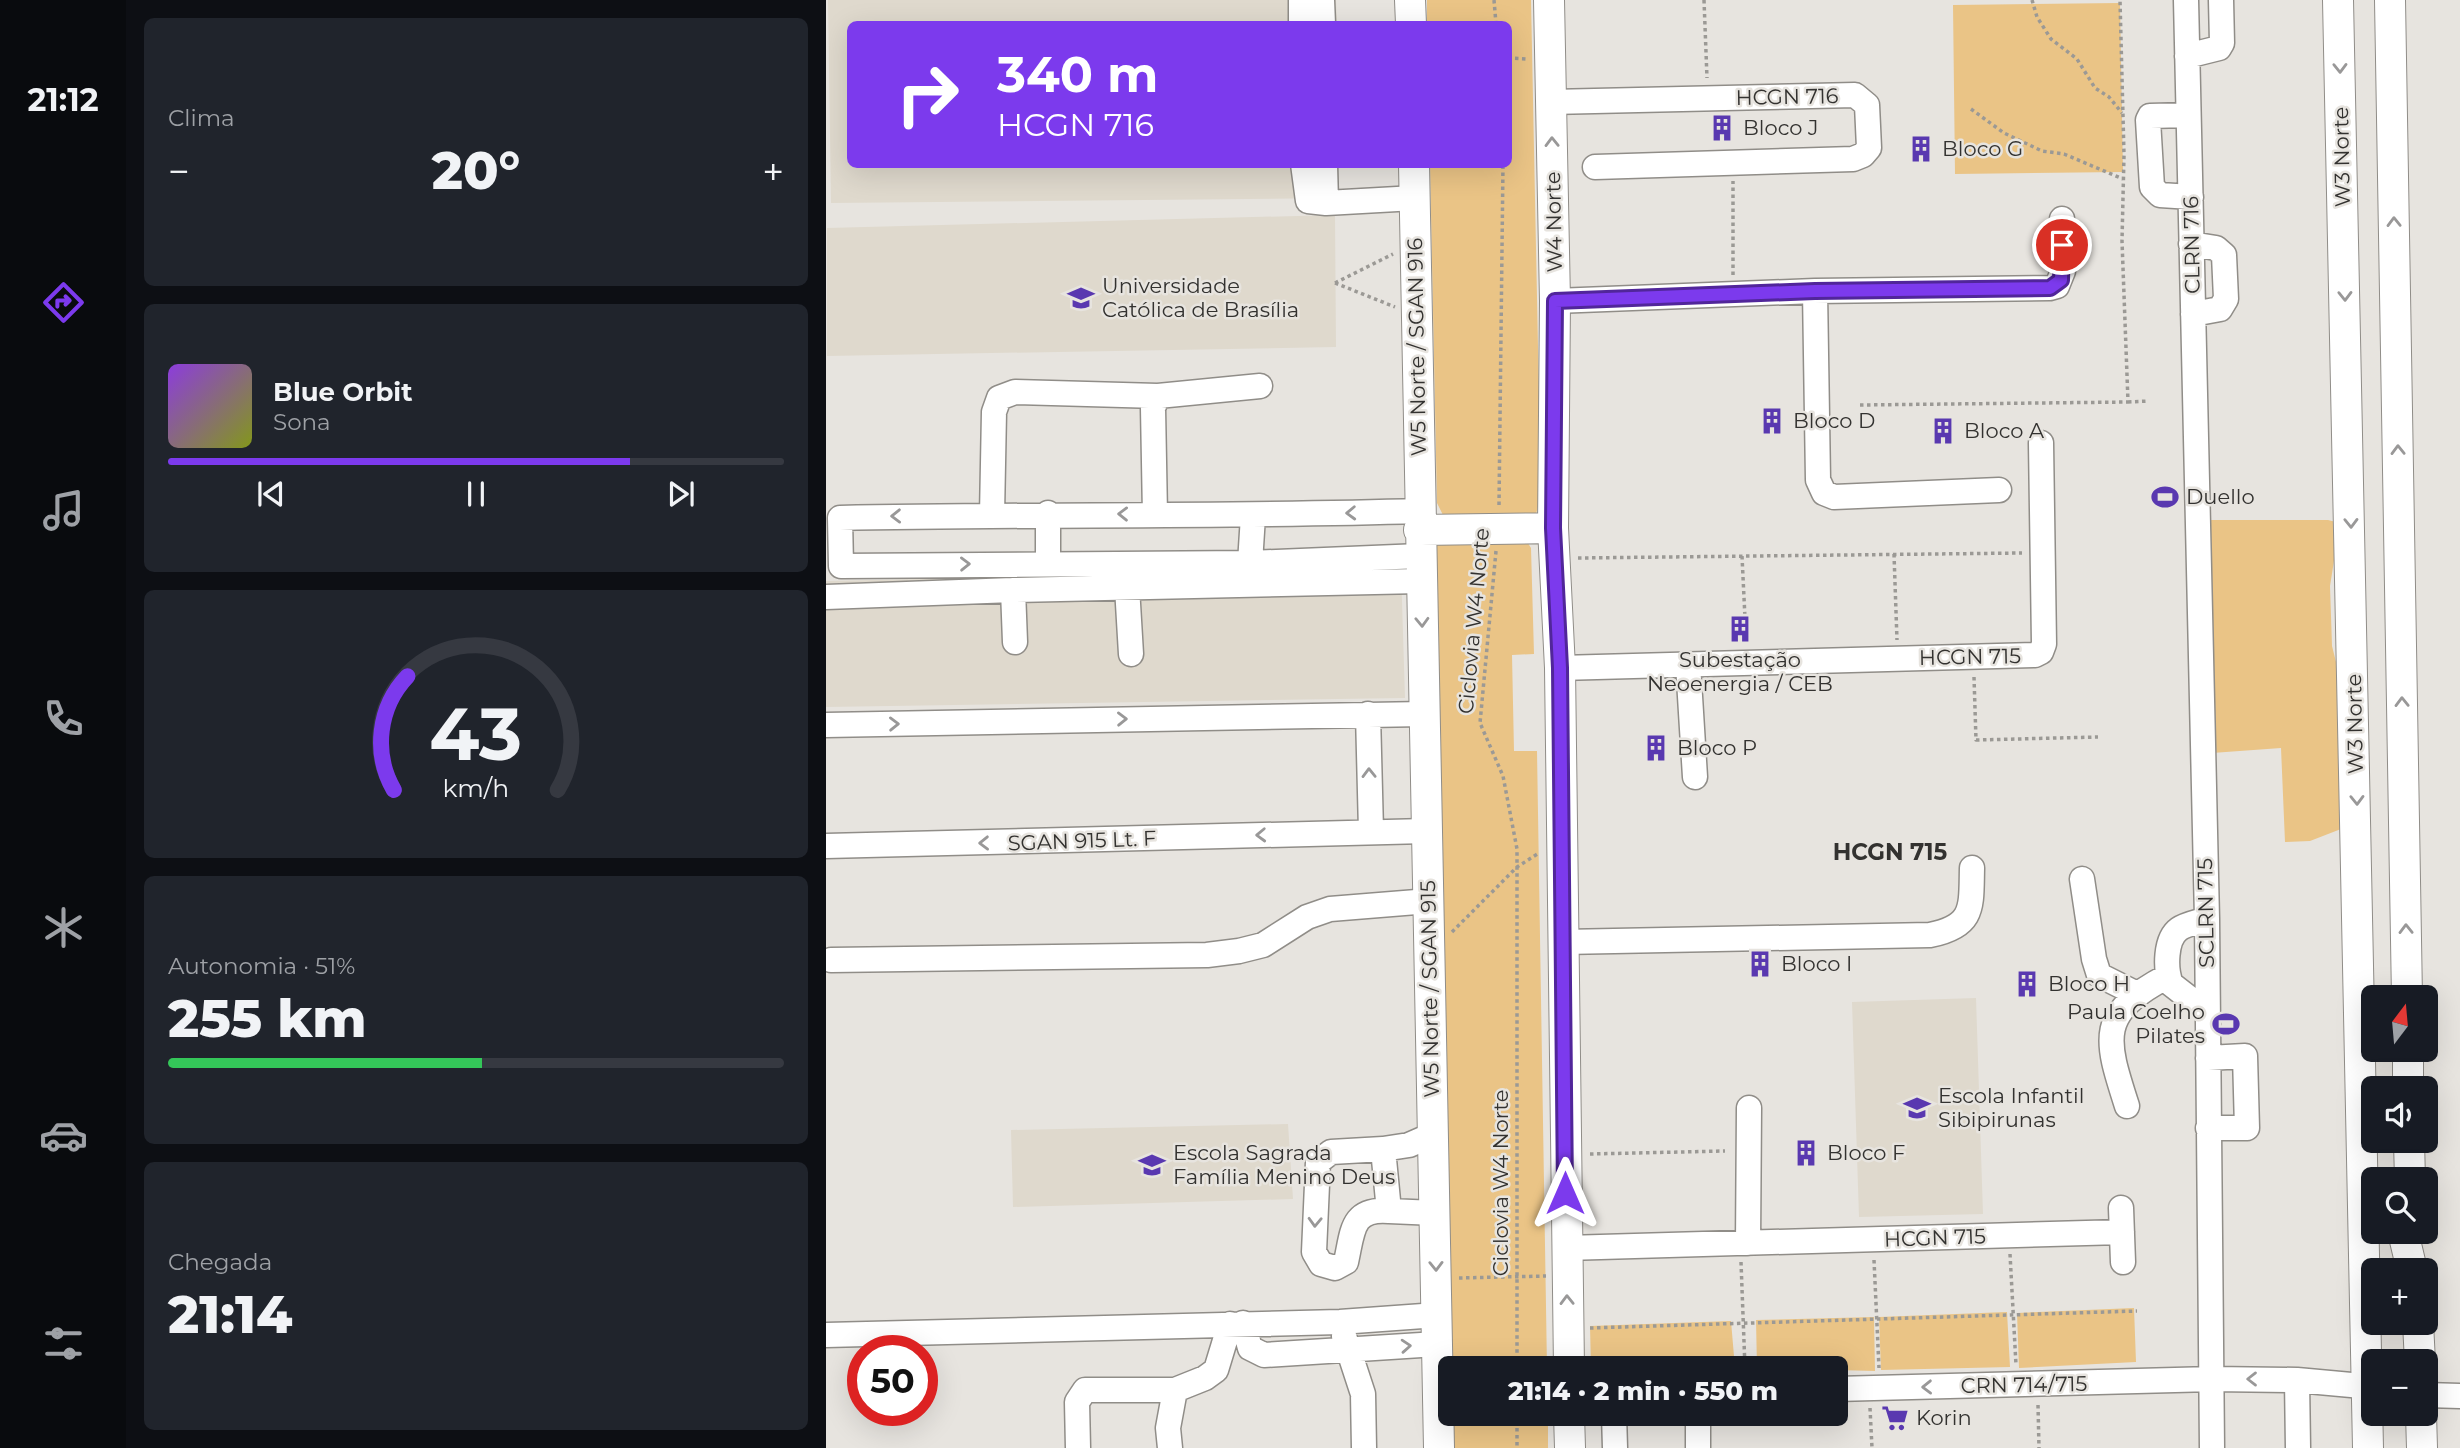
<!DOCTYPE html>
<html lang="pt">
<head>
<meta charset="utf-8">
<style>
  :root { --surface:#171b24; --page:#20242c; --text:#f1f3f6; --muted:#9ea1a6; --line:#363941; --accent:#7c3aed }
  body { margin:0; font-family:Montserrat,sans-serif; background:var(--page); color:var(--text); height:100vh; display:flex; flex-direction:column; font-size:26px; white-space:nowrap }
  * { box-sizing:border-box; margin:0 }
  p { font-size:23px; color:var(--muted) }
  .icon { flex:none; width:38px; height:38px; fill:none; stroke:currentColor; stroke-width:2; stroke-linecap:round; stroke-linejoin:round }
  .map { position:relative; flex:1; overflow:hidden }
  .side { display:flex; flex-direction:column; gap:18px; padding:18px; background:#0d0f14; width:700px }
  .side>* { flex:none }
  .top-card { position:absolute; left:21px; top:21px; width:665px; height:147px; border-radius:10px; box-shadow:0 7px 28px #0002; background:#7c3aed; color:#fff; overflow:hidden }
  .needle { width:46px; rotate:16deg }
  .controls { position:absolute; left:1535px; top:985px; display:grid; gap:14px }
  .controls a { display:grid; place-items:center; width:77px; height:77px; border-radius:10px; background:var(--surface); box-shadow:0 7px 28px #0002; font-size:35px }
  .speed { position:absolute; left:21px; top:1335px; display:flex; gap:14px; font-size:35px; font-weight:700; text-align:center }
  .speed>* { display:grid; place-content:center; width:91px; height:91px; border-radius:50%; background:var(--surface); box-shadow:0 7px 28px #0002; line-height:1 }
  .speed .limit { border:10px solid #d22; background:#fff; color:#111 }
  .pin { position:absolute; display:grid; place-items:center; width:60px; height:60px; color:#fff; margin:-30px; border:4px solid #fff; border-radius:50%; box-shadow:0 2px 7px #0007 }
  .me { position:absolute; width:77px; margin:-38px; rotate:0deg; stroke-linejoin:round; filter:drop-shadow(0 0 5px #0008) }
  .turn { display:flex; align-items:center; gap:24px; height:147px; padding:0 35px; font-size:32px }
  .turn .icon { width:91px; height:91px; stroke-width:2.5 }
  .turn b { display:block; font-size:49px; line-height:60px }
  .big { font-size:52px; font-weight:800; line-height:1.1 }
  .side .tile { flex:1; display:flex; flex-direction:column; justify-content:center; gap:10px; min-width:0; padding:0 24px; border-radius:10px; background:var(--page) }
  .side .dial { align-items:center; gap:0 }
  .dial svg { height:182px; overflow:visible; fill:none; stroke:var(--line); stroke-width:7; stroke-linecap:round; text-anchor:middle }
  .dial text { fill:var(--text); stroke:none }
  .song { display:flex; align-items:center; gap:21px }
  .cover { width:84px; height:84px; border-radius:10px; background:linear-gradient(135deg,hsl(270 70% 55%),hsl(70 70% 35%)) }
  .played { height:7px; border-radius:4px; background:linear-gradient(90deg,var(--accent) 75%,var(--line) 75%) }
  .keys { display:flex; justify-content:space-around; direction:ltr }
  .heat { display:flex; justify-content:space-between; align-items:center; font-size:38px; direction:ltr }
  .charge { height:10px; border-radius:5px; background:linear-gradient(90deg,#34c759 51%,var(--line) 0) }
  .trip { position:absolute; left:612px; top:1356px; width:410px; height:70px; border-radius:10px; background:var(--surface); box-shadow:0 7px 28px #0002; font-weight:800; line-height:70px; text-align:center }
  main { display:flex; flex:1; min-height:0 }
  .dock { display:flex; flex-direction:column; width:126px; justify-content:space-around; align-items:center; background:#090b0e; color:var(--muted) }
  .dock .icon { width:49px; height:49px }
  .dock .active { color:var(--accent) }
  .dock b { font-size:32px; color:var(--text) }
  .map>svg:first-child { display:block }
  .built { fill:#dfd9cd }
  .green { fill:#eac486 }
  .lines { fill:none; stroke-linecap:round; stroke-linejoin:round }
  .minor-casing { stroke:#908d88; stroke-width:27 }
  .major-casing { stroke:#908d88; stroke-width:32 }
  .path { stroke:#9b9995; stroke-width:3.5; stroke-dasharray:3.5 3.5; stroke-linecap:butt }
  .minor { stroke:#fff; stroke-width:24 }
  .major { stroke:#fff; stroke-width:30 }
  .oneway { stroke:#999898 }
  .route-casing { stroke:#51269a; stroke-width:18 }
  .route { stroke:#7c3aed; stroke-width:12 }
  .labels { text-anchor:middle; stroke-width:5; stroke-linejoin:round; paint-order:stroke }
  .street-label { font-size:21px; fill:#333230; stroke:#e7e4df }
  .poi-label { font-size:21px; fill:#333230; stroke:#e7e4df; text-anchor:start }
  .neighbourhood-label { font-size:23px; font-weight:bold; fill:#333230; stroke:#e7e4df }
</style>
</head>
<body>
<main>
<nav class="dock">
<b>21:12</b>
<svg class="icon active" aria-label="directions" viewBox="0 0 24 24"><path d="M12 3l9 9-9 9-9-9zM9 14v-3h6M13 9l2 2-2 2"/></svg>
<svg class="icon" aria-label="music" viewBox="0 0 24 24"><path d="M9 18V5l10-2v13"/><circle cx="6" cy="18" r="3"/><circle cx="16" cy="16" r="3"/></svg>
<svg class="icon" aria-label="phone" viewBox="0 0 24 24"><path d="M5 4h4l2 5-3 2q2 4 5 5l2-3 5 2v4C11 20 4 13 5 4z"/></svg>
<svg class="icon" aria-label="climate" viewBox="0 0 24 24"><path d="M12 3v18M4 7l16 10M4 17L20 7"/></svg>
<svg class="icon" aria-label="car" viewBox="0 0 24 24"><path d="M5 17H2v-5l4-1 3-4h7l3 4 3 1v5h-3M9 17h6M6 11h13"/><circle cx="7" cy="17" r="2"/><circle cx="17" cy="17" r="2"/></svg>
<svg class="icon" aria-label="filters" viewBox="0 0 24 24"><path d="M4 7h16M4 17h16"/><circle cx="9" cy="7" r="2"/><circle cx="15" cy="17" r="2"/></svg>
</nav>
<section class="side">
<div class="tile"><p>Clima</p>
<div class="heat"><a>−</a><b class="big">20°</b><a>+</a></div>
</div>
<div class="tile">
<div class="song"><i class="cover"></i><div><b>Blue Orbit</b><p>Sona</p></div></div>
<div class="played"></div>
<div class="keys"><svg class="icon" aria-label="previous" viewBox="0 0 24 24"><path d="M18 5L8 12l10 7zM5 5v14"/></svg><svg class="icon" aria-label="pause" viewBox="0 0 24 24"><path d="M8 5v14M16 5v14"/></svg><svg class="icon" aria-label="next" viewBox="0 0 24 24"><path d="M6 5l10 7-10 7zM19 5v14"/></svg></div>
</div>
<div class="tile dial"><svg viewBox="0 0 100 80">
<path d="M14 69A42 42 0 1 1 86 69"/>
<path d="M14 69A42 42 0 0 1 20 19" stroke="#7c3aed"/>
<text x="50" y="56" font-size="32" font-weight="700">43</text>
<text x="50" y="72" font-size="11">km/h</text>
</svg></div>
<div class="tile"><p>Autonomia · 51%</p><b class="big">255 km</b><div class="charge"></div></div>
<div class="tile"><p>Chegada</p><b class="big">21:14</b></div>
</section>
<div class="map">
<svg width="1634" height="1448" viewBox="0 0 1634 1448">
  <rect width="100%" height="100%" fill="#e7e4df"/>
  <path class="built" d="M2 0H510L511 24H24V164L512 165 513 198 5 203Z
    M509 215 510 347 1 356V228Z
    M575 569 579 698 0 707V581Z
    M1150 998 1157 1214 1033 1217 1026 1002Z
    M462 1124 467 1199 187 1207 185 1130Z"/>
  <path class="green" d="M601 0H705L715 495 710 514 617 515 611 503 604 165 682 164V24H601Z
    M1294 3 1297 172 1129 174 1127 5Z
    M1384 520H1502L1514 523 1504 586 1506 646 1516 686 1515 829 1484 841 1459 842 1455 748 1386 753Z
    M617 537 700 540 705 548 708 654 686 655 688 751H711L721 1368H625V1414H722V1448H620L607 546Z
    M1308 1308 1310 1362 1193 1368 1191 1313Z
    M1181 1312 1184 1367 1055 1370 1053 1317Z
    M1048 1317 1049 1371 931 1368 930 1320Z
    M905 1321 909 1368H765L764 1326Z"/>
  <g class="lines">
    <g class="minor-casing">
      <path id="minor" d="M475 0V24
        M496 0 497 24
        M1360 0 1381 919 1386 1448
        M1361 56 1393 48 1396 43 1395 0
        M725 102 1029 95 1041 105 1043 148 1037 155 1027 159 769 167
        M1362 115 1324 116 1322 120 1326 187 1334 195 1365 197
        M477 164 482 201 500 203
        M499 164 500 203 589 198
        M1365 244 1390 248 1398 255 1400 299 1394 309 1367 314
        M989 291 992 480 998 493 1008 497 1173 490
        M729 301 989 291 1224 288 1231 286 1237 271 1236 219
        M593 511C400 517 207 514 14 518L15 566 424 563 594 556
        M166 515 168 412 173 398 189 392 332 396
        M329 515 327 408 332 396 434 386
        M222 562V513
        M424 563 427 516
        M301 587 305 654
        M0 597 187 590
        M189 642 187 590 595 581
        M862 664 869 777
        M734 668 1209 655 1215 652 1218 644 1215 443
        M542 714 545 831
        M0 725 598 714
        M0 846 600 831
        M1256 879 1268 959 1273 975 1309 993
        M1381 919C1372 922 1360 924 1353 929 1339 939 1339 969 1345 984L1363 998 1381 1004
        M737 942 1104 935C1149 926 1145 907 1146 868
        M5 960 381 955 413 951 437 945 481 917 504 909 603 901
        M1382 1058 1419 1056 1421 1128H1382
        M1301 1106C1279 1038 1271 1013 1342 976
        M606 1135 583 1145 557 1149 563 1211 609 1213
        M557 1149 505 1152 492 1162 488 1252 495 1264 509 1268 520 1262C527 1231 525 1208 563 1211
        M1295 1208 1297 1262
        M922 1243 923 1108
        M740 1248 1296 1232
        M417 1323 424 1348 438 1355 611 1344
        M0 1335 514 1322 611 1315
        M518 1336 537 1394 538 1448
        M1471 1380 1472 1448
        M1010 1389 1387 1379 1471 1380 1547 1387
        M1600 1395 1634 1396
        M788 1414 789 1448
        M872 1414V1448
        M252 1448 251 1402 259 1390H349
        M344 1448 342 1428 349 1390 379 1378 390 1370 404 1324"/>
    </g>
    <g class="major-casing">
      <path id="major" d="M584 0 585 24
        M723 0 729 301 727 528 734 668 743 1368
        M1512 0 1542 1448
        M1564 0 1581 998
        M588 164 613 1448
        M593 530 727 528
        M1582 1050V1088
        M1583 1141 1584 1180
        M1577 1232 1586 1270
        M1592 1323 1594 1362
        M743 1414 744 1448
        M1595 1414 1596 1448"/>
    </g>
    <path class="path" d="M668 0 670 24
      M878 0 881 78
      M1206 0 1211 17 1225 39 1251 59 1269 88 1283 97 1296 113
      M682 58 701 59
      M1145 109 1178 133 1216 151 1238 154 1297 179
      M907 275V181
      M509 283 567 254
      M509 283 569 307
      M1302 402 1323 401
      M1034 405 1302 402 1296 241 1298 155 1294 0
      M673 505 677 164
      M670 551 654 723 677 776 691 849V1368
      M1068 554 1071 640
      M916 556 920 639 917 643
      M752 558 1196 553
      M1148 677 1150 740 1272 737
      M626 932 691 867 713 853
      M764 1154 899 1151
      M1184 1254 1190 1365
      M1048 1260 1053 1368
      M915 1262 919 1368
      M633 1278 720 1276
      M764 1328 1311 1311
      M1212 1405 1213 1448
      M1044 1408 1046 1448
      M691 1414V1448"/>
    <use href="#minor" class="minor"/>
    <use href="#major" class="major"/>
  </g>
  <defs><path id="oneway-chevron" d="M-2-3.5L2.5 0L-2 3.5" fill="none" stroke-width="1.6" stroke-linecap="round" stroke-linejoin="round" transform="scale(1.75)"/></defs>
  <g class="oneway">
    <use href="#oneway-chevron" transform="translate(1514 68) rotate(89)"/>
    <use href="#oneway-chevron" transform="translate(726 142) rotate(-91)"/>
    <use href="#oneway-chevron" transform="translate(1568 222) rotate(-91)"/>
    <use href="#oneway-chevron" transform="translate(1519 296) rotate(89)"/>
    <use href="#oneway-chevron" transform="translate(1572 450) rotate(-91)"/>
    <use href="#oneway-chevron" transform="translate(525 513) rotate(178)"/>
    <use href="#oneway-chevron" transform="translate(297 514) rotate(-179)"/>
    <use href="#oneway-chevron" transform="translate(70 516) rotate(179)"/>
    <use href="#oneway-chevron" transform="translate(1525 523) rotate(89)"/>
    <use href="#oneway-chevron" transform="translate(139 564) rotate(-1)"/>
    <use href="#oneway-chevron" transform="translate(596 622) rotate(88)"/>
    <use href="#oneway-chevron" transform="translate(1576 702) rotate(-91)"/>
    <use href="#oneway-chevron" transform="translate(296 719) rotate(-1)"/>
    <use href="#oneway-chevron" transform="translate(68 724) rotate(-1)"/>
    <use href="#oneway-chevron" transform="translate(543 773) rotate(-91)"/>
    <use href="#oneway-chevron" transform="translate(1531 800) rotate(89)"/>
    <use href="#oneway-chevron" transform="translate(435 835) rotate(178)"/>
    <use href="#oneway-chevron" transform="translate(158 843) rotate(179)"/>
    <use href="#oneway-chevron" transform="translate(1580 929) rotate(-91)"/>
    <use href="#oneway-chevron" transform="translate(489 1222) rotate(92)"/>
    <use href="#oneway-chevron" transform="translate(610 1266) rotate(89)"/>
    <use href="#oneway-chevron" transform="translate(741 1300) rotate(-91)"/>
    <use href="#oneway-chevron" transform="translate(580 1346) rotate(-4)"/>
    <use href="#oneway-chevron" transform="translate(1426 1379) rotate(-180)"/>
    <use href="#oneway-chevron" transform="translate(1101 1387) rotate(179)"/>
  </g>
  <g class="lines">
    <g class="route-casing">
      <path id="route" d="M739 1193 734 668 727 528 729 301 989 291 1224 288 1235 280 1236 245"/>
    </g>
    <use href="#route" class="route"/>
  </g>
  <defs>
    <g id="building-bare" transform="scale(2.1)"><path d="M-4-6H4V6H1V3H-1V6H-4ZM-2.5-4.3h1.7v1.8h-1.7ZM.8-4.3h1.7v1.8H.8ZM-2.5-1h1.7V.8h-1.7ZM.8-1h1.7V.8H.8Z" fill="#5938b0" stroke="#e7e4df" stroke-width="2.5" paint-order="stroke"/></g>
    <g id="university-bare" transform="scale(2.1)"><path d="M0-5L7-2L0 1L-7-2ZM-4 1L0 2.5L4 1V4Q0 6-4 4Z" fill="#5938b0" stroke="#e7e4df" stroke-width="2.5" paint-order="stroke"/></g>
    <g id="stadium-bare" transform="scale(2.1)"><path d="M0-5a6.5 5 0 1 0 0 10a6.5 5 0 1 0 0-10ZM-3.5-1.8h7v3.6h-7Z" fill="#5938b0" stroke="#e7e4df" stroke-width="2.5" paint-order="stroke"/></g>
    <g id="school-bare" transform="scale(2.1)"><path d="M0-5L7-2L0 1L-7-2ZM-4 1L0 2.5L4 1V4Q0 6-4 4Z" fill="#5938b0" stroke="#e7e4df" stroke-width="2.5" paint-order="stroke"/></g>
    <g id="supermarket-bare" transform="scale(2.1)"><path d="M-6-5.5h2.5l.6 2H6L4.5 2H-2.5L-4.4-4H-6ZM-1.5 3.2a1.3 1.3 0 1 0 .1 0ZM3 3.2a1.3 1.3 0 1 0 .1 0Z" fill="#5938b0" stroke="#e7e4df" stroke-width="2.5" paint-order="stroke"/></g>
  </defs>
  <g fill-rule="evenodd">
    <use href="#building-bare" x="896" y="128"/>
    <use href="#building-bare" x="1095" y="149"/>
    <use href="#university-bare" x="255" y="298"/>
    <use href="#building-bare" x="946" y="421"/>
    <use href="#building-bare" x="1117" y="431"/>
    <use href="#stadium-bare" x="1339" y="497"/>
    <use href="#building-bare" x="914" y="629"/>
    <use href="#building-bare" x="830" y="748"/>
    <use href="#building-bare" x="934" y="964"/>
    <use href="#building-bare" x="1201" y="984"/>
    <use href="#stadium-bare" x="1400" y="1024"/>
    <use href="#school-bare" x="1091" y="1108"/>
    <use href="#building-bare" x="980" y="1153"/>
    <use href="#school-bare" x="326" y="1165"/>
    <use href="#supermarket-bare" x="1069" y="1418"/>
  </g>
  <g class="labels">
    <g class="street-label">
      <text transform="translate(961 97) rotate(-1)" y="7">HCGN 716</text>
      <text transform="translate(1516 157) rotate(-91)" y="7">W3 Norte</text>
      <text transform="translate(728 222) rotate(-91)" y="7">W4 Norte</text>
      <text transform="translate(1366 245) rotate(-91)" y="7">CLRN 716</text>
      <text transform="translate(591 347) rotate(-91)" y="7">W5 Norte / SGAN 916</text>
      <text transform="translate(648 621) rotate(-85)" y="7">Ciclovia W4 Norte</text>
      <text transform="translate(1144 657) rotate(-1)" y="7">HCGN 715</text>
      <text transform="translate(1529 724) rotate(-91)" y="7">W3 Norte</text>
      <text transform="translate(256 841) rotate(-2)" y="7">SGAN 915 Lt. F</text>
      <text transform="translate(1380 913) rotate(-91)" y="7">SCLRN 715</text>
      <text transform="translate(604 989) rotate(-91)" y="7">W5 Norte / SGAN 915</text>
      <text transform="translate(675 1183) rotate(-90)" y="7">Ciclovia W4 Norte</text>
      <text transform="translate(1109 1238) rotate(-2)" y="7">HCGN 715</text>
      <text transform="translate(1198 1385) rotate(-1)" y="7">CRN 714/715</text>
    </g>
    <g class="poi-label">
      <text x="917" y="135">Bloco J</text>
      <text x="1116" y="156">Bloco G</text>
      <text x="276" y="293">Universidade<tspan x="276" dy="24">Católica de Brasília</tspan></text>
      <text x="967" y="428">Bloco D</text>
      <text x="1138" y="438">Bloco A</text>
      <text x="1360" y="504">Duello</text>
      <text x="914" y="667" text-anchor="middle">Subestação<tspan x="914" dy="24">Neoenergia / CEB</tspan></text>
      <text x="851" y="755">Bloco P</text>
      <text x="955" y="971">Bloco I</text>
      <text x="1222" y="991">Bloco H</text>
      <text x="1379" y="1019" text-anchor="end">Paula Coelho<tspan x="1379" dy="24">Pilates</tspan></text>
      <text x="1112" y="1103">Escola Infantil<tspan x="1112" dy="24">Sibipirunas</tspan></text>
      <text x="347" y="1160">Escola Sagrada<tspan x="347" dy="24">Família Menino Deus</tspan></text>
      <text x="1001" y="1160">Bloco F</text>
      <text x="1090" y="1425">Korin</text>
    </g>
    <g class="neighbourhood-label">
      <text x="1064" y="860">HCGN 715</text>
    </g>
  </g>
</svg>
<div class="controls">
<a><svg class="needle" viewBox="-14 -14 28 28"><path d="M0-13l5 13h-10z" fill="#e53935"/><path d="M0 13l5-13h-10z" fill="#9ea1a6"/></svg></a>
<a><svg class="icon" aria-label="sound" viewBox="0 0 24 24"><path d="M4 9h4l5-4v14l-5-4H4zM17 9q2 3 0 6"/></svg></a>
<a><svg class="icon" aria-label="search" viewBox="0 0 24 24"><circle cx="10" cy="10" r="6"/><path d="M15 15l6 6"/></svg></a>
<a>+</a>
<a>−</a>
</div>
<div class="speed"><div class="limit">50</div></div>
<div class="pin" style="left:1236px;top:245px;background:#d93025"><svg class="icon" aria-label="arrive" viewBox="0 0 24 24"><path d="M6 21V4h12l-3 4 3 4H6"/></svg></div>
<svg class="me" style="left:739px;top:1193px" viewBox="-20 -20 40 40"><path d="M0-17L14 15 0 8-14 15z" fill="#7c3aed" stroke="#fff" stroke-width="4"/></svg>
<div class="trip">21:14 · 2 min · 550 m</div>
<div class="top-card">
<div class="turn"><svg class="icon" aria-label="right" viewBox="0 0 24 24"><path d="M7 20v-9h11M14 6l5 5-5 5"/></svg><div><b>340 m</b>HCGN 716</div></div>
</div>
</div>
</main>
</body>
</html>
